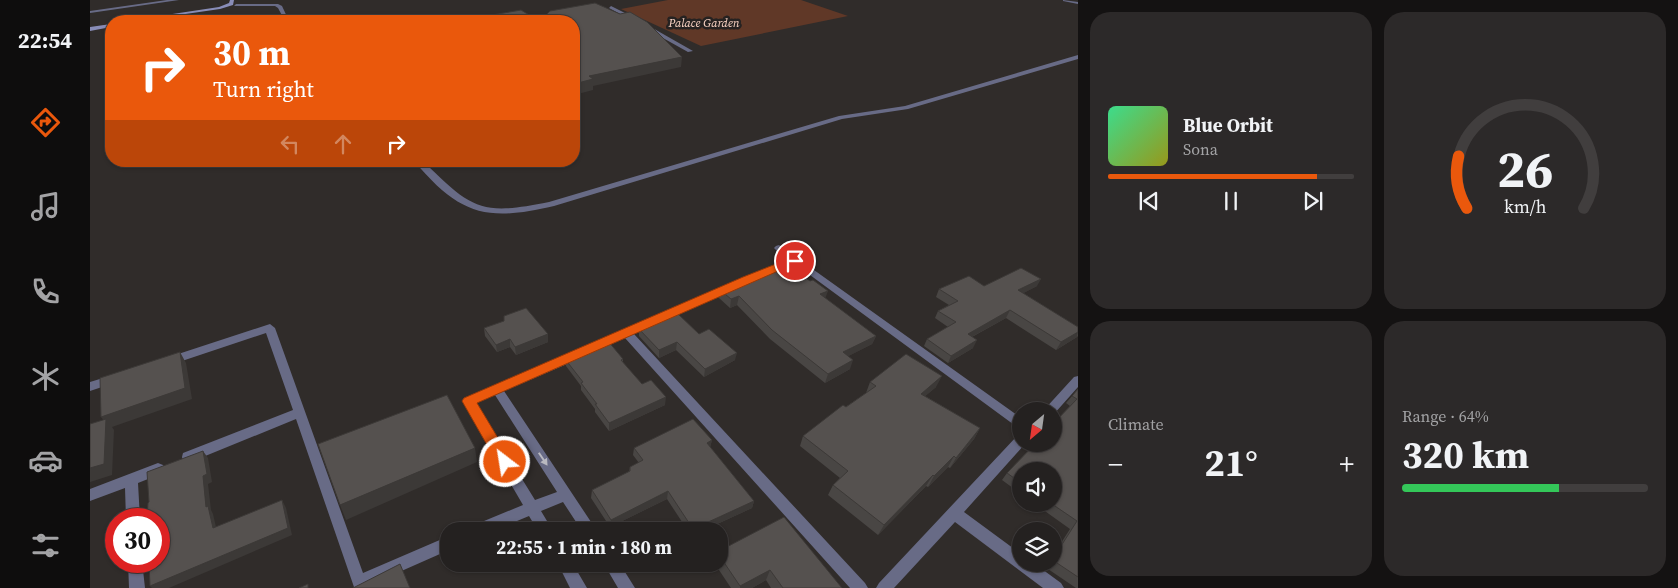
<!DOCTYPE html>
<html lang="en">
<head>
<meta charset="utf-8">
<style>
  :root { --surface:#242120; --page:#2c2929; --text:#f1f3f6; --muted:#a3a3a5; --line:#413e3e; --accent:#ea580c }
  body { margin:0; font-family:"Source Serif 4",serif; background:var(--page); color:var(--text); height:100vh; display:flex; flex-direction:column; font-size:19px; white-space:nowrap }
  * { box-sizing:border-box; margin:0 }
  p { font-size:16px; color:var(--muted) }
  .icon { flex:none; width:28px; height:28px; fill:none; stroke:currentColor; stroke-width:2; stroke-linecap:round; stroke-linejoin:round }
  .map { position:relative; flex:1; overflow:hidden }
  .drawer { display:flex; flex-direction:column; gap:12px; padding:12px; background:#141212; width:600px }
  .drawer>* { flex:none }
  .banner { position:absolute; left:15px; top:15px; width:475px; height:152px; border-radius:20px; box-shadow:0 1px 4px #0004,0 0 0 1px var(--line); background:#ea580c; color:#fff; overflow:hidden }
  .needle { width:32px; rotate:209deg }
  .tools { position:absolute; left:922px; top:402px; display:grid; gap:10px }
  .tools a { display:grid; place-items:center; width:50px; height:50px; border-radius:50%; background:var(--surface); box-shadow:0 1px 4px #0004,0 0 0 1px var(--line); font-size:25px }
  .speed { position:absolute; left:15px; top:508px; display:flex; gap:10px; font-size:25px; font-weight:700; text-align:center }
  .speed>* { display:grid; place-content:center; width:65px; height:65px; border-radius:50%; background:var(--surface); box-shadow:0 1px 4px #0004,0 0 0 1px var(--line); line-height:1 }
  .speed .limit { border:8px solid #d22; background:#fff; color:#111 }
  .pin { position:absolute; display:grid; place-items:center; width:42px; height:42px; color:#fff; margin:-21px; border:2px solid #fff; border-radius:50%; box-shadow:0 1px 5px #0007 }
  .me { position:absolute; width:55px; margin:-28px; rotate:329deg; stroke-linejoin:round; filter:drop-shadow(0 0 4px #0008) }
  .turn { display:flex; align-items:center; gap:18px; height:105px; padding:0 25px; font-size:22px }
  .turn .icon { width:65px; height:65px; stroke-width:2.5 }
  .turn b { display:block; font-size:35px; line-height:42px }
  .lanes { display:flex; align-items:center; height:48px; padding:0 25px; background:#0003; justify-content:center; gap:25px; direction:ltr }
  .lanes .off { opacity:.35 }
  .big { font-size:38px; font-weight:700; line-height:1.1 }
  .drawer .widget { flex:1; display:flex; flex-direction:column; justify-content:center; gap:8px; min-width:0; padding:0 18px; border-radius:20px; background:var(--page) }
  .drawer .dial { align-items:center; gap:0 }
  .dial svg { height:130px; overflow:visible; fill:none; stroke:var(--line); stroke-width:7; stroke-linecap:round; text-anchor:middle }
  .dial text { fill:var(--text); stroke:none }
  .song { display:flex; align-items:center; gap:15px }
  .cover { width:60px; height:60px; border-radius:8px; background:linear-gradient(135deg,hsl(150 70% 55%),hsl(60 70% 35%)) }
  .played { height:5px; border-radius:2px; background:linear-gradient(90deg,var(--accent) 85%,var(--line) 85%) }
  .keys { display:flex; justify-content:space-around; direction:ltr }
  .heat { display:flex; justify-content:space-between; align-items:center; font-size:28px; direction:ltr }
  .charge { height:8px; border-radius:4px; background:linear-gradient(90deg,#34c759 64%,var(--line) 0) }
  .drawer .tiles { flex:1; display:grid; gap:12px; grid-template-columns:repeat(2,1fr) }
  .trip { position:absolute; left:350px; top:522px; width:288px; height:50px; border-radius:20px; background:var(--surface); box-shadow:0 1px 4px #0004,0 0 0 1px var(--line); font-weight:700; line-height:50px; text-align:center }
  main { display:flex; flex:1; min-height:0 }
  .menu { display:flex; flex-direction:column; width:90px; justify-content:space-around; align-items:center; background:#0e0d0d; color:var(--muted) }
  .menu .icon { width:35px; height:35px }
  .menu .current { color:var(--accent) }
  .menu b { font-size:22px; color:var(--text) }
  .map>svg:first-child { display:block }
  .green { fill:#603827 }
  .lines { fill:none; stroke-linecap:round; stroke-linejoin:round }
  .street { fill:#686b86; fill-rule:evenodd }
  .secondary { fill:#898db8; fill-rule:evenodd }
  .wall { fill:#494644 }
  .shaded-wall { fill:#3c3937 }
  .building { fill:#55514f; stroke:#3c3937 }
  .oneway { fill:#b9b9c0 }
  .route { fill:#ea580c; stroke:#983908 }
  .labels { text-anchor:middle; stroke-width:5; stroke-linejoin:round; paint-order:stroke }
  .far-park-label { font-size:12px; font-style:italic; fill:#fad3c3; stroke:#262221 }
</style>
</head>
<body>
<main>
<nav class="menu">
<b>22:54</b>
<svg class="icon current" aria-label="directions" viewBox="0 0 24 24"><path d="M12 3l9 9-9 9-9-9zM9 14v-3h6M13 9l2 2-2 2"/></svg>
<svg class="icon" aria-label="music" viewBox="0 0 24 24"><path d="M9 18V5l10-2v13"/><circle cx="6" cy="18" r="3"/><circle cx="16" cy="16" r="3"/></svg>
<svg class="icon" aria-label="phone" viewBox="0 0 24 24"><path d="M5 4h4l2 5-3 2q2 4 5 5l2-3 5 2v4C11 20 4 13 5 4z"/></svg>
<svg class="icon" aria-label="climate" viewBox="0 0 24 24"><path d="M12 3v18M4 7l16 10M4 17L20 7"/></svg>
<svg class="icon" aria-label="car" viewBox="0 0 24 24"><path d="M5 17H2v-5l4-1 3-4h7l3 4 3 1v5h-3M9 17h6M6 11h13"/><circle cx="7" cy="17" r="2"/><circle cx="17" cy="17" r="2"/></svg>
<svg class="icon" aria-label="filters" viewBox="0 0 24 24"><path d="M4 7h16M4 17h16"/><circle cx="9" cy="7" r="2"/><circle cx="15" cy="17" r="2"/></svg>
</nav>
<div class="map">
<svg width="988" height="588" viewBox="0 0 988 588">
  <rect width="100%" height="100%" fill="#302c2a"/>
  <path class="green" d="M578 0H711L758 16 611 46 531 9Z"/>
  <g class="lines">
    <path class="street" d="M77 0H89L0 13V11Z
      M973 0 988 2V4L973 1Z
      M146 4H188L192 6 199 21H195L188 8 185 6H144Z
      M521 6 547 19V20L543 21 519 8Z
      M555 26H559L603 51 598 52 555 28Z
      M988 55V59L818 109 752 119 464 206C396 222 370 215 324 161H333C382 209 390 216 459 202L749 116 815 106Z
      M689 245 931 418V429L927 427 705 264 688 271H682L680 269 682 267 699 260 686 250 684 248 686 246Z
      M642 283 647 286 645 288 544 334 775 583 778 588H760L535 338 507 350 503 349 502 346 503 343Z
      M180 324 185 328 273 573 359 536V550L273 588 264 587 206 419 103 461 98 462 93 461 92 457 93 453 203 410 176 333 80 365 76 364 74 361 76 358Z
      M487 351 491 352 493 355 491 358 414 391 507 531H492L473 502 451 511 463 531H448L439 516 403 531H380L382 526 433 505 374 404 372 401 374 398ZM405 395 467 492 445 500 385 403Z
      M23 375 27 376 29 379 27 382 0 391V382Z
      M988 376V387L964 414V411H953L984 377Z
      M931 435V444H935L874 512 931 554V564H945L971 583 974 588H953L865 522 804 588H786L789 583 927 436Z
      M68 463 73 465 75 469 73 473 48 483 50 519H36L35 488 0 501V489Z
      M38 561H52L55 588H39Z
      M468 564H483L497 588H480Z
      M514 564H530L545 588H528Z"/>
    <path class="secondary" d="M140 0H144L143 5 130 9 47 21H36L129 7 139 3Z
      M21 24V27L0 31V27Z"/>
  </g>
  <path class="wall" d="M947 286 933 293 988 327V336L987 337 966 350 916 318 882 337 883 348 858 363 834 346 837 339 858 327 845 318 848 311 859 305 846 297 849 289Z
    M630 290 735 298 786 336 782 344 758 356 760 369 735 383 680 339 647 305 640 308 629 298Z
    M394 328 458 342 426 355 420 347 407 352 395 336Z
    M549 329 609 334 645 360 614 377 586 350 569 358 549 336Z
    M475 359H533V363L552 384 575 405 519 431 505 412V409L491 390V386L476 366Z
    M780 382 846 387 835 396 890 428 884 439 860 468 858 467 838 487 836 486 788 535 738 495 743 485 750 478 710 446 713 436 776 393Z
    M988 389V588H986L955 567 958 564H964V554L980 529 945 504H964L931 471V494L912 480 917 473 980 406 976 403Z
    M622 440 620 447 664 501 662 508 612 531H598L577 499 520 527 501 498 502 490 539 472 540 467 549 463 543 455 544 448Z
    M629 551 752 588H681L676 580 662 588H641L625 564H629Z"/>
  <path class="shaded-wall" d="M592 57 591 67 503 86V90L484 95V84L499 76Z
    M951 279 947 286 924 298 928 290Z
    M738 291 735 299 730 294Z
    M649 296 647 305 640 308 641 299Z
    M920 310 916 318 874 341 878 334Z
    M988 332 987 337 966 350 971 342Z
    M458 334V342L426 355 425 347Z
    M786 336 782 344 749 361 753 352Z
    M420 339V347L407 352 406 345Z
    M887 340 883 348 858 363 861 356Z
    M587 342 586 350 569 358V350Z
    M90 352 96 363 102 399 22 427 24 430 22 475 0 482V468L16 423 11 417Z
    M647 353 645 360 614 377 615 369Z
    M763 360 760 369 735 383 738 374Z
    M852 376 846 387 826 404 831 394Z
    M576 397 575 405 519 431V423Z
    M890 428 884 439 860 468 866 458Z
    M622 440 620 448 617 443Z
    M385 448 387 462 256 520 250 505Z
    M113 451 118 458 122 482 118 484 121 510 123 514 128 536 123 528 116 507 113 476Z
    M864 456 858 467 838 487 844 476Z
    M843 475 836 486 788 535 794 525Z
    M578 491 577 499 520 527 521 520Z
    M192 500 196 508 202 535 79 588H62L60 586Z
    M664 501 662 508 612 531H602L603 529Z
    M680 570 676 580 662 588H650V586Z"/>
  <path class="building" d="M505 3 530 14 540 12 557 22 592 57 499 76 503 79 484 84V21H367L431 10 444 18 455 16 460 11Z
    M695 263 720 281 723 280 738 291 730 294 786 336 753 352 763 360 738 374 682 330 649 296 641 299 630 290Z
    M931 268 951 279 928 290 988 327V332L971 342 920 310 878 334 887 340 861 356 837 339 866 322 848 311 868 301 849 289 879 276 894 286Z
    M436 308 458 334 425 347 420 339 406 345 394 328 414 321V316Z
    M586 312 609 334 619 329 647 353 615 369 587 342 569 350 549 329Z
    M518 341 533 359 531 360 552 384 561 380 576 397 519 423 505 404H507L491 383 493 382 475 359Z
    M90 352 95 388 11 417 10 378Z
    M816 354 852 376 831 394 890 428 866 458 864 456 844 476 843 475 794 525 743 485 758 471 713 436 753 405 756 407 786 386 780 382Z
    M988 389V577L964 561V557L987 521 962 504H964V471H931V483L917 473 945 444H964V423L987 399 982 396Z
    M357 395 385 448 250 505 228 444Z
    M16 419 14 464 0 468V424Z
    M603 419 622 440 617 443 664 501 603 529 578 491 521 520 502 490 540 471V467L553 460 544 448Z
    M113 451 117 474 113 476 116 507 118 506 123 528 192 500 198 528 60 586 59 561H69V519H57L58 503 59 502 57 472Z
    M694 517 752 588H693L680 570 650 586 629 555V551Z
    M310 564 320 588H263Z
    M218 584V588H209Z"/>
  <defs><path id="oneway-solid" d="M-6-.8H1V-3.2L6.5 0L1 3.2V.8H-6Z" transform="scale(1.25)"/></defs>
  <use class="oneway" href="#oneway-solid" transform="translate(453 459) rotate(56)"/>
  <path class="route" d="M701 258H705L711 261 387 403 420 458 422 462 420 466 415 468 409 466 372 401 374 398 653 277Z"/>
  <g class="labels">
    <g class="far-park-label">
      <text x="614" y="27">Palace Garden</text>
    </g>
  </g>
</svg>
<div class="tools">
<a><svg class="needle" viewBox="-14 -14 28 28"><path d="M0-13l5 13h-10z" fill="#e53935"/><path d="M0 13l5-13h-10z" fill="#a3a3a5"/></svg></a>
<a><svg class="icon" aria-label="sound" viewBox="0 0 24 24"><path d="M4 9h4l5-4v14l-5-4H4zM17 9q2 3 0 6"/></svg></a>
<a><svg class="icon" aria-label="layers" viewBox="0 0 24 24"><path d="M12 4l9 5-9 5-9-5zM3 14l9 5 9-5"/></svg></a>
</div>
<div class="speed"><div class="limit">30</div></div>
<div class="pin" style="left:705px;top:261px;background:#d93025"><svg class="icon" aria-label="arrive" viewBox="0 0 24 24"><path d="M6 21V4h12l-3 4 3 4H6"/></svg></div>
<svg class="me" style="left:415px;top:462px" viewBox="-20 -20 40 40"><circle r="17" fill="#ea580c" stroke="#fff" stroke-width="3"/><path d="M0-11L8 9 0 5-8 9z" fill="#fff"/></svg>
<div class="trip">22:55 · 1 min · 180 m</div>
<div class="banner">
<div class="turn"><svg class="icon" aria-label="right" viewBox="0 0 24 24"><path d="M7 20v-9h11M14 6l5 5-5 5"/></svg><div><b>30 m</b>Turn right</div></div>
<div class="lanes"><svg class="icon off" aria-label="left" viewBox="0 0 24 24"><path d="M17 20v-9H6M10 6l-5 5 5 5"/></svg><svg class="icon off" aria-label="ahead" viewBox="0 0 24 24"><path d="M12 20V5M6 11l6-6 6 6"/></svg><svg class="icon" aria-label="right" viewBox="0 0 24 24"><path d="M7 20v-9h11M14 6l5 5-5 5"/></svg></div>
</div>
</div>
<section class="drawer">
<div class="tiles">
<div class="widget">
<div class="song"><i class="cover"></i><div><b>Blue Orbit</b><p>Sona</p></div></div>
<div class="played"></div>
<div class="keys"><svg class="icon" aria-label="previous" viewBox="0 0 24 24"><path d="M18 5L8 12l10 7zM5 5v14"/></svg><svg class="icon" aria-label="pause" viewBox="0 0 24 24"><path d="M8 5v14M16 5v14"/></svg><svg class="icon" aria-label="next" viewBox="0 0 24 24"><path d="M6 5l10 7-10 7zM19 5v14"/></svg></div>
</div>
<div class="widget dial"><svg viewBox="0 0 100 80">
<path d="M14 69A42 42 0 1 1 86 69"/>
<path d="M14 69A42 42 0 0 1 9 37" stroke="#ea580c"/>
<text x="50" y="56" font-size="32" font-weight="700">26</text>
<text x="50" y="72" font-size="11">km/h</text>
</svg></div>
<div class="widget"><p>Climate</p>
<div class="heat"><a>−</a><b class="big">21°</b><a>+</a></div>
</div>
<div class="widget"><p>Range · 64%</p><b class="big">320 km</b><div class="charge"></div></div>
</div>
</section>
</main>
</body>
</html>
